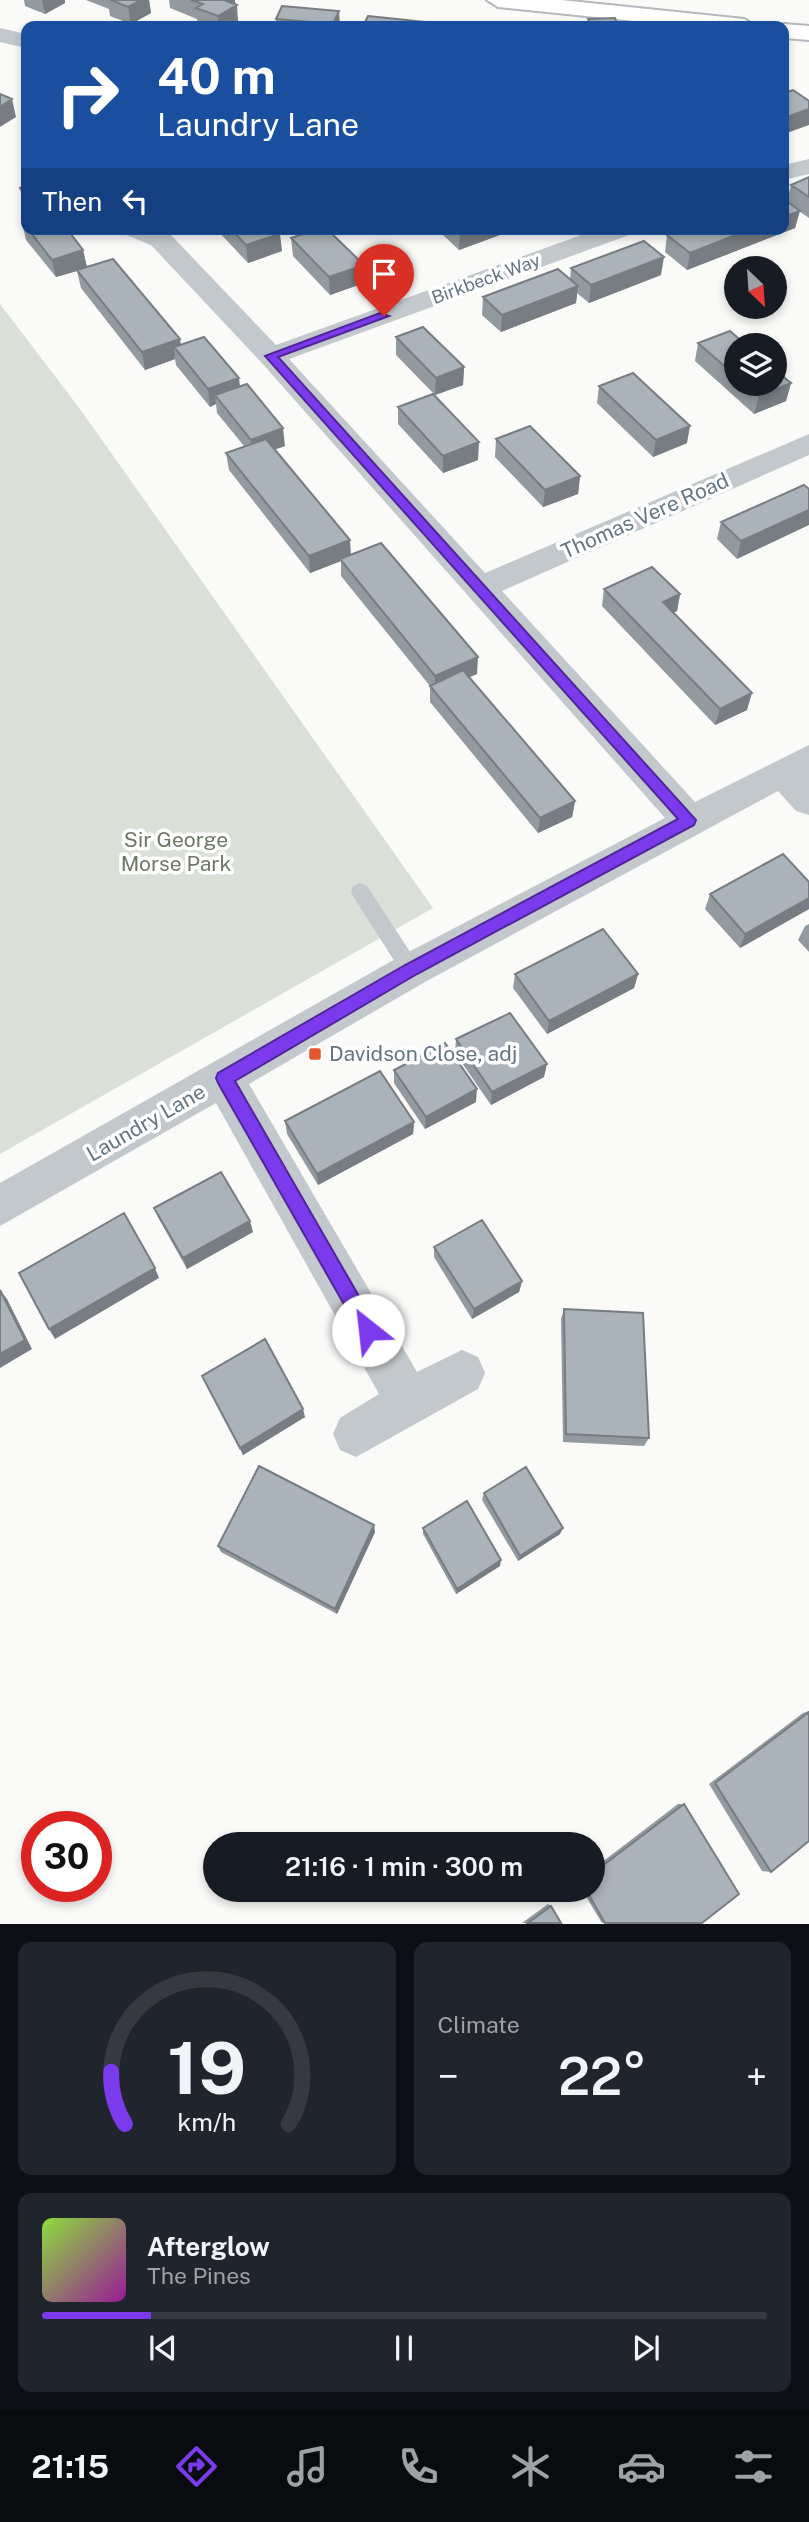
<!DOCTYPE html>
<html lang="en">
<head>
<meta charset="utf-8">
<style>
  :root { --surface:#171b24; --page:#20242c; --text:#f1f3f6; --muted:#9ea1a6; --line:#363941; --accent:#7c3aed }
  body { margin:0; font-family:"Public Sans",sans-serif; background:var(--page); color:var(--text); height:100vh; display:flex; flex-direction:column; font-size:26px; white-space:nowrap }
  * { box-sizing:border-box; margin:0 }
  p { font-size:23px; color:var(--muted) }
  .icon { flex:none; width:38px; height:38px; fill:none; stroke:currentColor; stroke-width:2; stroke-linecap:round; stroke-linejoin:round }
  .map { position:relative; height:1924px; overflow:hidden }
  .details { display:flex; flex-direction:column; gap:18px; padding:18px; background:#0d0f14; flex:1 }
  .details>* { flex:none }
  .top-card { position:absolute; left:21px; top:21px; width:768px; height:214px; border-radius:14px; box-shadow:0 4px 10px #0003; background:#1a4fa0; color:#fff; overflow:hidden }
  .needle { width:46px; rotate:155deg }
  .fabs { position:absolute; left:724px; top:256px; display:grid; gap:14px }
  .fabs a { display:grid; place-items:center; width:63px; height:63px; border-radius:50%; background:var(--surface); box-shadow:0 4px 10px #0003; font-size:35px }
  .speed { position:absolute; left:21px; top:1811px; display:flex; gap:14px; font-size:35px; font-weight:700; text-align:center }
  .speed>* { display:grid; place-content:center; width:91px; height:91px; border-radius:50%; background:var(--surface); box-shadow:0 4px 10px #0003; line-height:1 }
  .speed .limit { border:10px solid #d22; background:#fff; color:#111 }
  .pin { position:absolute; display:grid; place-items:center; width:60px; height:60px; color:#fff; margin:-72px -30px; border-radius:50% 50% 50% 0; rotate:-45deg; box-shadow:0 0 7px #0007 }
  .pin .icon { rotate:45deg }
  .me { position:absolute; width:77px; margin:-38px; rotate:331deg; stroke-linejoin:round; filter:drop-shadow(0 0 5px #0008) }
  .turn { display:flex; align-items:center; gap:24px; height:147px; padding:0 21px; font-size:32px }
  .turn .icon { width:91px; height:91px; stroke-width:2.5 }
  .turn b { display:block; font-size:49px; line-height:60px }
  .then { display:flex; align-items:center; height:66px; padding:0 21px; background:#0003; gap:14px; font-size:26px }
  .big { font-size:52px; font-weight:600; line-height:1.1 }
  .details .card { flex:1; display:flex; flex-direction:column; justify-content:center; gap:10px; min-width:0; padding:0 24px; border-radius:14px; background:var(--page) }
  .details .dial { align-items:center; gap:0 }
  .dial svg { height:182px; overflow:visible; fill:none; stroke:var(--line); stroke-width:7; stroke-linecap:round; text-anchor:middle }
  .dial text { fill:var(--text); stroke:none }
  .song { display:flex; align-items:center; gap:21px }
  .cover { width:84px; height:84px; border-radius:10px; background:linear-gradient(135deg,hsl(90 70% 55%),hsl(300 70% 35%)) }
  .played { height:7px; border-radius:4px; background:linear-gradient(90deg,var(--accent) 15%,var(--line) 15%) }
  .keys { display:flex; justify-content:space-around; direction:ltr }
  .heat { display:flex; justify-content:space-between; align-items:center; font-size:38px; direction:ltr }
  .details .tiles { flex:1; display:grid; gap:18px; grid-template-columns:1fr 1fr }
  .card:last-child { grid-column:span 2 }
  .trip { position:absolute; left:203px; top:1832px; width:402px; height:70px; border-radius:35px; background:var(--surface); box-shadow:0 4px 10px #0003; font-weight:600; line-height:70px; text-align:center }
  .tab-bar { display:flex; height:112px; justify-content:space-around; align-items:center; background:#090b0e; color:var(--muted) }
  .tab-bar .icon { width:49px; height:49px }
  .tab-bar .current { color:var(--accent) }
  .tab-bar b { font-size:32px; color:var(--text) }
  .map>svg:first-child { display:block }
  .green { fill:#dadfd7 }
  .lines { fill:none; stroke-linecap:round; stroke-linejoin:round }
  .trunk-casing { stroke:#b4b9bd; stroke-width:4 }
  .service { fill:#c3c8cc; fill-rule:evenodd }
  .minor { fill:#c3c8cc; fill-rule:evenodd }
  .trunk { fill:#fff; fill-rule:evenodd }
  .wall { fill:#929a9f }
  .shaded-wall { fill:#777d82 }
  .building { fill:#aab3b9; stroke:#777d82; stroke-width:2 }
  .route { fill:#7c3aed; stroke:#51269a; stroke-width:2 }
  .poi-dot { fill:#e4572e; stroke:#fff; stroke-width:2.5 }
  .labels { text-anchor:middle; stroke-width:7; stroke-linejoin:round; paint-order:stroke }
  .far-street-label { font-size:18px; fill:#657683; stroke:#fff }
  .street-label { font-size:21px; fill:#657683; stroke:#fff }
  .park-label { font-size:21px; fill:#687a64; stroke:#fff }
  .poi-label { font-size:21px; fill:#657683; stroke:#fff; text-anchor:start }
</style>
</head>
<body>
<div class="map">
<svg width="809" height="1924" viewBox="0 0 809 1924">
  <rect width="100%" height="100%" fill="#fafaf8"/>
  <path class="green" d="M0 304 80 409 433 908 0 1154Z"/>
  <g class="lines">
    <g class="trunk-casing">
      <path id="trunk" d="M487 0H561L744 19 755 26H683L498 7Z
        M784 24 809 26V40L784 38V26H776Z"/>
    </g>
    <path class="service" d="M360 883 367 886 418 964 421 970 418 976 411 978 404 976 353 896 351 891 353 886Z"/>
    <path class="minor" d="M0 28 26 34V48L0 42Z
      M809 159V174L784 180V165Z
      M120 229H158L169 233 276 345 598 229H636L632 234 289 359 485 573 809 434V455L502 591 695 802 809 745V815L796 811 778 791 425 982 249 1084 417 1372 462 1350 478 1357 485 1373 478 1389 356 1457 340 1450 333 1434 340 1418 379 1394 216 1103 0 1226V1183L397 958 665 818 261 362 151 245 124 234Z"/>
    <use href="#trunk" class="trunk"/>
  </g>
  <path class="wall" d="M24 0H65V3L45 14 25 6Z
    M86 0H149L151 13 131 24 110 16 109 9Z
    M169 0H235L238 22 231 26H201L198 25 197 19 170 8Z
    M282 6 340 26H276V19Z
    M809 177V218L799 211 795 228 687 270 665 252 667 235 787 201 791 185Z
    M26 186V208L24 206 20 188Z
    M26 221V229H67L83 250 87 267 181 345 240 387 285 446 275 449 350 555 477 674 469 677 575 801 572 817 538 833 430 702V686L341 576V561L310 573 229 470 226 453 244 446 217 413 216 404 210 407 176 365 175 359 145 370 81 288 77 271 56 277 26 240 22 222Z
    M216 229H276L282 251 248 263Z
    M442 229H516L459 250 441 233Z
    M291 238 364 265V283L330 295 293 256Z
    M571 268 661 275 589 303 577 293 576 303 501 332 482 315 483 297 570 279Z
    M396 337 464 367 463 385 435 395 396 355Z
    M698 343 737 345V383H791L786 401 754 414 695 361Z
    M599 386 687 443 653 457 597 403Z
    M398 407 478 460 443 473 398 424Z
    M496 439 580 476 578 494 543 507 495 457Z
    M809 489 737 559 717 539 721 522Z
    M604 589 680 594 677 611 673 613 747 710 715 725 602 606Z
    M809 882V909L740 948 705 909 710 894Z
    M809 924V952L798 940 805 926Z
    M515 974H638L634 988 547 1034 513 988Z
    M456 1039 544 1077 491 1105 455 1053Z
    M394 1070 476 1102 425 1129 394 1083Z
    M285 1121 414 1122 413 1134 318 1185 287 1134Z
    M154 1208 253 1232 187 1269 159 1219Z
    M434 1247 522 1281 519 1292 472 1319 434 1257Z
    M564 1309 649 1438 644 1446 563 1442 561 1319Z
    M202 1376 305 1417 243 1455Z
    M484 1493 560 1534 518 1561 482 1500Z
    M423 1528 500 1566 456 1594 423 1534Z
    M375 1532 337 1614 221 1552 218 1546Z
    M809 1711V1841L771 1872 762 1871 709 1784 803 1713Z
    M678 1804H684L702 1923H602L582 1890H593V1869Z
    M548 1904 551 1906 561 1923H522Z"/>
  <path class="shaded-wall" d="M42 0H65V3L45 14Z
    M131 0H149L151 13 131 24 128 7Z
    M218 0H235V5Z
    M237 5 238 22 231 26H219L218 16Z
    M339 11 340 26H333V24Z
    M12 99 16 117 0 127V107Z
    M809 109V125L784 134V118Z
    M800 211 795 228 687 270 690 253 751 229H784V217Z
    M468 229H516L459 250 460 232Z
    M280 234 282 251 248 263 246 245Z
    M83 250 87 268 56 277 52 260Z
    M664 257 661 275 589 303 591 285Z
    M364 265V283L330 295 329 277Z
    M578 286 576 303 501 332 502 315Z
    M180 339 183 357 174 347 175 359 145 370 142 352Z
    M464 367 463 385 435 395 436 378Z
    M239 378 241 396 215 395 216 404 210 407 208 389Z
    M791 383 786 401 754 414 759 396Z
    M690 426 687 443 653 457 656 440Z
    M283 428 285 446 253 457 251 440Z
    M479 442 478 460 443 473V456Z
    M580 476 578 494 543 507 545 490Z
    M809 510V525L737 559 741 541Z
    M350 540 351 557 340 559 341 561 310 573 309 556Z
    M680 594 677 611 660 619 663 602Z
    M478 657 477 674 435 692V676Z
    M752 693 747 710 715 725 720 709Z
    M575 801 572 817 538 833 540 818Z
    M809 898V909L740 948 745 934Z
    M638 974 634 988 547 1034 549 1021Z
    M547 1064 544 1077 491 1105 492 1092Z
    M477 1089 476 1102 425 1129 426 1117Z
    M414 1122 413 1134 318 1185 317 1174Z
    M250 1221 253 1232 187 1269 183 1258Z
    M155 1268 159 1278 55 1339 49 1329Z
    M522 1281 519 1292 472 1319 474 1309Z
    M0 1290 7 1299 32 1349 0 1368Z
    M303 1409 305 1417 243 1455 240 1448Z
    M374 1525 375 1532 337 1614 335 1609Z
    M563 1528 560 1534 518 1561 520 1556Z
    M501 1560 500 1566 456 1594 457 1589Z"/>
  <path class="building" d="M111 0H141L128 7Z
    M191 0H224L237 5 218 16 196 8 203 4Z
    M282 6 339 11 333 24 276 19Z
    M368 16 426 22 424 26H363Z
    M615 18 618 26H591L588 19Z
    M793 90 809 101V109L784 118V93Z
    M0 94 12 99 0 107Z
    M809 177V197L791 185Z
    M26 186V196L20 188Z
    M784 199 800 211 784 217Z
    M28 229H67L83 250 52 260Z
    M231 229H276L280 234 246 245Z
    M319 229H327L364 265 329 277 291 238Z
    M682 229H751L690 253 667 235Z
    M644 241 664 257 591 285 571 268Z
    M113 259 180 339 142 352 77 270Z
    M558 269 578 286 502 315 483 297Z
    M423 327 464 367 436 378 396 337Z
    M730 331 746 345H737V377L698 343Z
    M204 337 239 378 208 389 174 347Z
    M775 370 791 383 759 396 744 383H775Z
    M633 373 690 426 656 440 599 386Z
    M247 384 283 428 251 440 215 395Z
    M433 394 479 442 443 456 398 407Z
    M530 426 580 476 545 490 496 439Z
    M266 439 350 540 309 556 226 453Z
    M804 485 809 489V510L741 541 721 522Z
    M381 543 478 657 435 676 340 559Z
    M652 567 680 594 663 602 752 693 720 709 604 589Z
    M463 670 575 801 540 818 430 686Z
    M783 854 809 882V898L745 934 710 894Z
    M603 929 638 974 549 1021 515 974Z
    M510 1013 547 1064 492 1092 456 1039Z
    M445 1043 477 1089 426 1117 394 1070Z
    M380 1071 414 1122 317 1174 285 1121Z
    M221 1172 250 1221 183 1258 154 1208Z
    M124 1213 155 1268 49 1329 19 1273Z
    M482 1220 522 1281 474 1309 434 1247Z
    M0 1290 25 1340 0 1354Z
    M564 1309 643 1313 649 1438 566 1434Z
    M265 1339 303 1409 240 1448 202 1376Z
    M259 1466 374 1525 335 1609 218 1546Z
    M526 1467 563 1528 520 1556 484 1493Z
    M467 1501 501 1560 457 1589 423 1528Z
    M809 1712V1841L771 1872 715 1783Z
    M684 1804 739 1894 702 1923H605L586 1890H593V1873Z
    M551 1906 561 1923H528Z"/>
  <path class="route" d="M380 313 389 316 278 357 696 820 694 825 417 974 235 1081 375 1324 377 1330 375 1336 368 1339 362 1336 218 1083 216 1078 218 1073 405 965 678 819 265 356Z"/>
  <rect class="poi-dot" x="308" y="1047" width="14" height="14" rx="3.5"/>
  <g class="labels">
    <g class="far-street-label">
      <text transform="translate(486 279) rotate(-20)" y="6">Birkbeck Way</text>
    </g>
    <g class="street-label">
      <text transform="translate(645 516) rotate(-24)" y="7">Thomas Vere Road</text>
      <text transform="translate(146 1123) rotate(-30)" y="7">Laundry Lane</text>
    </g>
    <g class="park-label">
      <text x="176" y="847">Sir George<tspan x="176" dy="24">Morse Park</tspan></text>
    </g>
    <g class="poi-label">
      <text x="329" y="1061">Davidson Close, adj</text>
    </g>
  </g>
</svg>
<div class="fabs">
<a><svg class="needle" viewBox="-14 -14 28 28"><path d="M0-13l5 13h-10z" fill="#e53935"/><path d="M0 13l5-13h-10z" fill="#9ea1a6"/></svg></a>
<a><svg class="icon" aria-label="layers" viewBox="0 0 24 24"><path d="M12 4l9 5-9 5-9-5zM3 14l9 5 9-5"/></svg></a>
</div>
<div class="speed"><div class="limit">30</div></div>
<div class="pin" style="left:384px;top:316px;background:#d93025"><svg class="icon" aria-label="arrive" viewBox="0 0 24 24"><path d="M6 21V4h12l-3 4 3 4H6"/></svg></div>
<svg class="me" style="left:368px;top:1330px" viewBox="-20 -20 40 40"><circle r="19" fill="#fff"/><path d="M0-13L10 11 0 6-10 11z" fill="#7c3aed"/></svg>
<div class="trip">21:16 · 1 min · 300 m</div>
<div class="top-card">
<div class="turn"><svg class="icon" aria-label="right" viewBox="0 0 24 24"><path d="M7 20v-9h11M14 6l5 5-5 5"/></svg><div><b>40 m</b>Laundry Lane</div></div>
<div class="then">Then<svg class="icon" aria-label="left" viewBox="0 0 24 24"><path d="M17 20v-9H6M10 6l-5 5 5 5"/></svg></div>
</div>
</div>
<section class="details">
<div class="tiles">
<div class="card dial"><svg viewBox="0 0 100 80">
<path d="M14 69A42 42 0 1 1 86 69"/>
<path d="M14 69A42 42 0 0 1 8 46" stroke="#7c3aed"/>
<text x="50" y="56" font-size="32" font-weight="700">19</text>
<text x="50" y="72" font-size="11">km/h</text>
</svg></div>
<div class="card"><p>Climate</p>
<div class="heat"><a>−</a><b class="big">22°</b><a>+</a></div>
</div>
<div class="card">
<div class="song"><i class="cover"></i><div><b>Afterglow</b><p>The Pines</p></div></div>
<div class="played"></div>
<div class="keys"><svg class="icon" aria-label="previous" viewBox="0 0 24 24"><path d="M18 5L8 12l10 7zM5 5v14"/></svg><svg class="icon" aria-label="pause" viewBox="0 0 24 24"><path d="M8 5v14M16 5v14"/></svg><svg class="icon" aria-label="next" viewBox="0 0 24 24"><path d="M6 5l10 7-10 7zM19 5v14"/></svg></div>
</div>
</div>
</section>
<nav class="tab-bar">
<b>21:15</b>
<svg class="icon current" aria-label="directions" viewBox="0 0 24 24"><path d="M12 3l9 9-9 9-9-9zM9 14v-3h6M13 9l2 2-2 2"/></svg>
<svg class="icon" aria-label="music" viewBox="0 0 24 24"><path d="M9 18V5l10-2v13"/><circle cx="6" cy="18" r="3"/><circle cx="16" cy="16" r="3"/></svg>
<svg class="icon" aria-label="phone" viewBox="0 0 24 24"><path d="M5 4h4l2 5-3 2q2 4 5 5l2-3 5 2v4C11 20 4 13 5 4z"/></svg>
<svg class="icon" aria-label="climate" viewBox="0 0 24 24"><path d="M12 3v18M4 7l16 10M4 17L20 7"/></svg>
<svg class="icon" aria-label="car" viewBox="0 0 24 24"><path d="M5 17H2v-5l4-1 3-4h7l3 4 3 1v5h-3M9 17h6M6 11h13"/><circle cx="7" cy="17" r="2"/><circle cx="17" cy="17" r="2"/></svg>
<svg class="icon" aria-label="filters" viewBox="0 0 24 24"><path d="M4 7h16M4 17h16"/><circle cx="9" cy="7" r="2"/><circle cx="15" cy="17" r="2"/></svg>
</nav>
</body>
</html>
